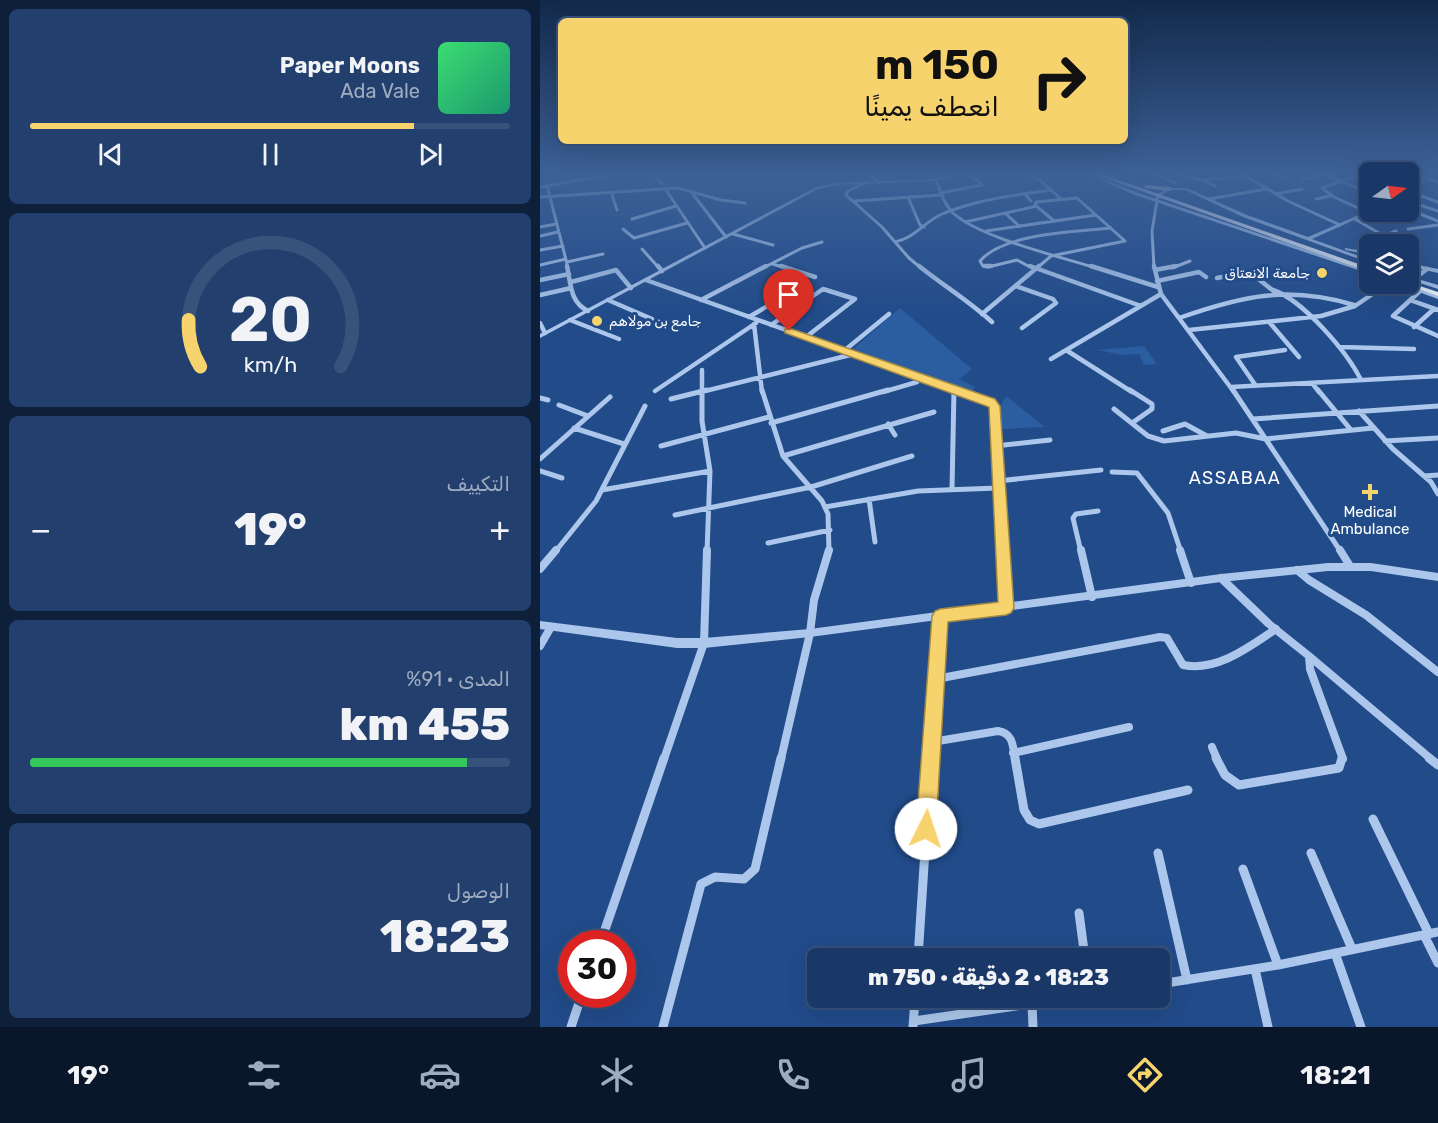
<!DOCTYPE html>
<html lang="ar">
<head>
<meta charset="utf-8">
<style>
  :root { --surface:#193867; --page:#223f6d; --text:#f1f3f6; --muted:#9facc0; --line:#37527b; --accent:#f7d36e }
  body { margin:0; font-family:Rubik,"Noto Sans Arabic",sans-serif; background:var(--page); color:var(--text); direction:rtl; height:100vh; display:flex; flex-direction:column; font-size:22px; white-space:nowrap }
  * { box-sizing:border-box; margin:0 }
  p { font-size:20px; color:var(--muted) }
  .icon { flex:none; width:33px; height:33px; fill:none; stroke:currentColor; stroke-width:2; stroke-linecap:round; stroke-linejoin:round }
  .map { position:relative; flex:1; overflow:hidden; direction:ltr }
  .sheet { display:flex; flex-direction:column; gap:9px; padding:9px; background:#0e1f39; width:540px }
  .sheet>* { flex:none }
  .top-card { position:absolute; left:18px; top:18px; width:570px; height:126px; border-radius:9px; box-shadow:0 6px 24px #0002,0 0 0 2px var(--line); direction:rtl; background:#f7d36e; color:#111; overflow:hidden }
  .needle { width:39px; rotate:76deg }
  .controls { position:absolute; left:819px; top:162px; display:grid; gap:12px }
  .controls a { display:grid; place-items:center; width:60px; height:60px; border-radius:9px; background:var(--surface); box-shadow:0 6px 24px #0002,0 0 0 2px var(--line); font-size:30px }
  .speed { position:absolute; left:18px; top:930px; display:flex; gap:12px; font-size:30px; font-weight:700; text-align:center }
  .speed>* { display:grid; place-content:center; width:78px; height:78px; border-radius:50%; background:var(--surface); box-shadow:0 6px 24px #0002,0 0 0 2px var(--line); line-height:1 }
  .speed .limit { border:9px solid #d22; background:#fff; color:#111 }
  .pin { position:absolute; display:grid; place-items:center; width:51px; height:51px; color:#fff; margin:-62px -26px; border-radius:50% 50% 50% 0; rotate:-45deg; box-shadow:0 0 6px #0007 }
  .pin .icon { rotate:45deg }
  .me { position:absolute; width:66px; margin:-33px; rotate:4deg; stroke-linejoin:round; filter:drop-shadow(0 0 4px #0008) }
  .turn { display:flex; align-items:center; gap:21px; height:126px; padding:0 30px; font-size:27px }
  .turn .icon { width:78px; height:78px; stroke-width:2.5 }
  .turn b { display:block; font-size:42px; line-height:51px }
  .big { font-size:45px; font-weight:800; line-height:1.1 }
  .sheet .tile { flex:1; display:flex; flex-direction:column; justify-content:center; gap:9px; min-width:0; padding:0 21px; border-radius:9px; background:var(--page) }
  .sheet .dial { align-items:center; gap:0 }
  .dial svg { height:156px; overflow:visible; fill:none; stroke:var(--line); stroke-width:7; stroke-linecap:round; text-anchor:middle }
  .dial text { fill:var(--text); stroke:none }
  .song { display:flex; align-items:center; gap:18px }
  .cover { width:72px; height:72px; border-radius:9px; background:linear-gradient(135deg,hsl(140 70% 55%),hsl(160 70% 35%)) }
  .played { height:6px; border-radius:3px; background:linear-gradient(90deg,var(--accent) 80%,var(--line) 80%) }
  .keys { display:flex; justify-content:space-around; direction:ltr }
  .heat { display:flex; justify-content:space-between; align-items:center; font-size:33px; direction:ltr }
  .charge { height:9px; border-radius:4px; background:linear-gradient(90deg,#34c759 91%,var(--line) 0) }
  .trip { position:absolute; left:267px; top:948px; width:363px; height:60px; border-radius:9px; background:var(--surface); box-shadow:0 6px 24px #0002,0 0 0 2px var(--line); font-weight:800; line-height:60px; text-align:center; direction:rtl }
  .menu { display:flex; height:96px; justify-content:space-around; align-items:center; background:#0a1629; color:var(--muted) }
  .menu .icon { width:42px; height:42px }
  .menu .selected { color:var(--accent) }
  .menu b { font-size:27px; color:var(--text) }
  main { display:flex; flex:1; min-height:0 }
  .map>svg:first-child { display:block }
  .green { fill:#2b5da1 }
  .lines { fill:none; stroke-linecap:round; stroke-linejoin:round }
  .minor-far4 { stroke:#acc7eb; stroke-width:3 }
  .minor-far3 { stroke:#acc7eb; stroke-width:4.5 }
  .minor-far2 { stroke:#acc7eb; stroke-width:5 }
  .minor-far1 { stroke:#acc7eb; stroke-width:8 }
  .minor { stroke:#acc7eb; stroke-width:9 }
  .tertiary { fill:#acc7eb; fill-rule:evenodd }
  .trunk { fill:#f8fafe; fill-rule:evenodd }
  .route { fill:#f7d36e; stroke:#a18948; stroke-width:1.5 }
  .poi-dot { fill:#f7d36e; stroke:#214b89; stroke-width:2 }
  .labels { text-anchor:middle; stroke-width:6; stroke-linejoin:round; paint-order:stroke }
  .far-poi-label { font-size:14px; fill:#fff; stroke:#214b89; text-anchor:end }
  .poi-label { font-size:15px; fill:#fff; stroke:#214b89 }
  .quarter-label { font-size:18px; letter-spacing:1.5px; fill:#fff; stroke:#214b89 }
</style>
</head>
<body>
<main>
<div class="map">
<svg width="898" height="1027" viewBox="0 0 898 1027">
  <rect width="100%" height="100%" fill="#214b89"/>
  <path class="green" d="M360 308 432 369 419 379 435 387 432 392 313 349Z
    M604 346 617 364 604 365 599 354 582 355 557 350Z
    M466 396 505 427 462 429 458 410Z"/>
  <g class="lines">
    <path class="minor-far4" d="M112 172 122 184
      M327 172 339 182
      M425 172 440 183
      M484 172 501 181 521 199
      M610 172 635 183
      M699 172 748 201 800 225
      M725 172 748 178
      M782 172 830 194
      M826 172 782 188 794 197 827 212
      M632 173 662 180 705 176
      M885 178 898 182
      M763 179 786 174
      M396 180C400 191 404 204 413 213 441 238 518 256 556 268
      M663 180 675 186
      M327 182 308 191 306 195 342 227 369 258 381 268
      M7 185 28 268
      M0 187 84 172
      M126 190 165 248
      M868 191 898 202
      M71 192 77 210
      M152 193 186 237
      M400 193 442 185
      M484 193 491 201
      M736 194 762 189
      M0 197 138 188 181 200 205 203
      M368 197 380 225 384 227
      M669 199 726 189
      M776 199 790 196
      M314 201 401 195
      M868 201 898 211
      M868 209 898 221
      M465 213 478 225
      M92 219 136 206
      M815 219 844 236 830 244
      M425 222 497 206
      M0 227 16 224
      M83 229 94 238 147 223
      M868 229 898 225
      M446 231 556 215
      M193 234 233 245
      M0 236 18 232
      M844 236 856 231
      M835 241 849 244
      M355 242C375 238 384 222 402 214 437 199 476 195 512 190
      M102 249 119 268
      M0 250 23 246
      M27 262 63 254
      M233 264 245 268
      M0 265 26 259
      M223 268 262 248 282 242
      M492 268 477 260 448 267 443 266 440 261C464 233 535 232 571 228
      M497 268 511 256 585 241 537 198 496 202 495 205 513 220
      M614 268 612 231 618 195
      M632 268 650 261"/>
    <path class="minor-far3" d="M27 266C31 285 30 302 48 311
      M118 266 122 271
      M241 266 275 277
      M379 266C404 286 429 301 452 322
      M445 266H451
      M490 266 601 306
      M551 266 618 287
      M614 266 621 294 694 392
      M697 267 716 277 736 293
      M615 270 636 266
      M677 278 706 272
      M874 279 887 269
      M0 280 29 274
      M106 280 420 392
      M617 281 659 272 666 277
      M31 282 76 270 91 288
      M476 286 513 299 516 303 482 328
      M733 290C763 300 807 352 821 380
      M880 291 853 316 898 336
      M0 295 31 288
      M68 300 112 319
      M161 300 226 266
      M870 300 898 310
      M442 314 499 266
      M209 317 261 286
      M639 318C702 296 748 285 814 305
      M30 320 79 339
      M0 323 5 333
      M730 323 759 357
      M214 324 222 392
      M231 325 283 289 315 299 266 337
      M874 327 894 309
      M649 330 781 316 815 306 847 284
      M799 347 874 349
      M305 350 349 314
      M526 350 592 392
      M511 359 621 294
      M162 370V392
      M772 383 779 392
      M716 386 696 357 745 350
      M691 387 898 376
      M115 391 216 323
      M161 392 314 354
      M343 392 377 382
      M414 392V389"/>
    <path class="minor-far2" d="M162 390V421L170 471 167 552
      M222 390 243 456 282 501 288 514 289 552
      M416 390 452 403 455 408 463 552
      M590 390 612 404V409L592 423
      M693 390 801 552
      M778 390 811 430
      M0 398 8 400
      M131 399 167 390
      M19 405 48 416
      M574 409 608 436 624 441 696 433 726 439 833 428
      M819 411 853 449 891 482 898 494
      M713 419 898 406
      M231 423 348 390
      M348 424 355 435
      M34 428 84 444
      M623 431 645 424 667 436
      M845 441 898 438
      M121 446 229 417
      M455 446 510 440
      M243 456 394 412
      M0 459 70 397
      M0 471 22 478
      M572 472 597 473 628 513 641 552
      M884 476 898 475
      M458 481 561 470
      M412 489 414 390
      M62 490 170 471
      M329 499 335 542
      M285 507 378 491 458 488
      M135 515 271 487 372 456
      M228 543 290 530
      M15 552 56 501 105 406
      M541 552 533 518 536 514 558 511"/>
    <path class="minor-far1" d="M463 550 466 608
      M541 550 552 597
      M640 550 651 583
      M800 550 810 566
      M0 569 16 550
      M757 570 769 580 826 615 898 672
      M681 578 729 624 769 656 770 669 803 759
      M0 646 11 627
      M769 656 891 759
      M396 679 620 637 627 638 643 665C677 672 709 647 736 629
      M392 742 458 731C473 733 473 746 475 759
      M672 747 677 759
      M473 753 589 727
      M124 759 164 643 167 550
      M241 759 270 633 274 600 289 550
      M391 759 400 616"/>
    <path class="minor" d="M475 758 484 810 490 820 499 824 648 790
      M676 758 685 775 699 785 799 768 802 758
      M889 758 898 765
      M833 819 889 934
      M618 853 647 980
      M771 853 812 949
      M703 869 738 965
      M539 913 545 958
      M884 935 898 963
      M60 944 124 758
      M795 953 821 1027
      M378 958 391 758
      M715 969 728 1027
      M620 984 738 965 898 932
      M492 1004 493 1027
      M374 1021 531 998
      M31 1027 42 994
      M123 1027 161 884 175 877 204 879 215 869 241 758
      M373 1027 375 998"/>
    <path class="tertiary" d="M417 172H422L396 181 296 185 278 189 0 338V334L276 187 296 183 396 179Z
      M542 172H546L599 193 830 271V274L595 195Z
      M896 172H898V173L868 186V183Z
      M628 188H647L707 215 768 237 830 210V212H832L772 239 830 260V263L703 217 645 190H629L620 196 616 195Z
      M805 248 830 252V255L805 250Z
      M868 263 898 269V273L868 266Z
      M868 276 898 285V289L868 279Z
      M856 284H863L898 295V299Z
      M788 563H831L898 573V581L831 571H788L681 582 270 637 164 648H137L0 629V621L137 638H164L270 629 681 574Z"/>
    <path class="trunk" d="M550 172H556L830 268V272L550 173Z
      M606 185 630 187 633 189 630 191 604 188Z
      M868 282 898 292V296L864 284Z"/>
  </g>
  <linearGradient id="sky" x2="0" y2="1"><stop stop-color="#12294b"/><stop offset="0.55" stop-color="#3d6197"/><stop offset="1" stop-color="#3d6197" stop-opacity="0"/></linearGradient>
  <rect width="898" height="315" fill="url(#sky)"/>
  <path class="route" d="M245 329H252L455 399 460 406 474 608 471 613 466 615 408 622 396 829 393 836 386 839 379 836 376 829 392 616 395 611 400 609 458 602 449 407 245 333Z"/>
  <g class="poi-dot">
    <circle cx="782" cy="273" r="6"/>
    <circle cx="57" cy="321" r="6"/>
    <path d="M827 483h6v6h6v6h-6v6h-6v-6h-6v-6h6z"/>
  </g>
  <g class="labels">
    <g class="far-poi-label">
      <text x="770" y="278">جامعة الانعتاق</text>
      <text x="69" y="326" text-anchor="start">جامع بن مولاهم</text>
    </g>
    <g class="poi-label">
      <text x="830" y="517">Medical<tspan x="830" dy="17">Ambulance</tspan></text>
    </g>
    <g class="quarter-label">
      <text x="695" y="484">ASSABAA</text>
    </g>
  </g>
</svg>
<div class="controls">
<a><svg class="needle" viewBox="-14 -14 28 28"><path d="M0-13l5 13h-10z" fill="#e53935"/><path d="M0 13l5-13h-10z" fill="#9facc0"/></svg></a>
<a><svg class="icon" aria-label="layers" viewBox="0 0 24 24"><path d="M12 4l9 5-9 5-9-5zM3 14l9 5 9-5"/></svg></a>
</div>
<div class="speed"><div class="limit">30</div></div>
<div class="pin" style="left:249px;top:331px;background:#d93025"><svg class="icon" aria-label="arrive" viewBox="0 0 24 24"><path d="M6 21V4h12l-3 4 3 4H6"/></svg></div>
<svg class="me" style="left:386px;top:829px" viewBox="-20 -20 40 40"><circle r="19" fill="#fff"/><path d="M0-13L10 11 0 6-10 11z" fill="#f7d36e"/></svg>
<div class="trip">18:23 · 2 دقيقة · 750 m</div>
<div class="top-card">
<div class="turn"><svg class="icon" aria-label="right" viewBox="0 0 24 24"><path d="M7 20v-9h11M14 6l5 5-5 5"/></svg><div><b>150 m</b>انعطف يمينًا</div></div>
</div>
</div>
<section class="sheet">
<div class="tile">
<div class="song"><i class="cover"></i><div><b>Paper Moons</b><p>Ada Vale</p></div></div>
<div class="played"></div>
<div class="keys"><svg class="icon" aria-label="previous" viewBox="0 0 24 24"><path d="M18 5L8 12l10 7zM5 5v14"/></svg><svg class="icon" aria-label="pause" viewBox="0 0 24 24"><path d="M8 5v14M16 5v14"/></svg><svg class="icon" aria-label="next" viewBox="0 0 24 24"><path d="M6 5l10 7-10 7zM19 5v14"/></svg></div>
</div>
<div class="tile dial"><svg viewBox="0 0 100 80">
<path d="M14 69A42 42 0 1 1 86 69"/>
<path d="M14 69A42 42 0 0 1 8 45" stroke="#f7d36e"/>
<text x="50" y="56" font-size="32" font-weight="700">20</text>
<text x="50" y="72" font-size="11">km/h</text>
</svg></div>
<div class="tile"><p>التكييف</p>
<div class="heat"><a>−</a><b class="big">19°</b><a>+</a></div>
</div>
<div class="tile"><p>المدى · 91%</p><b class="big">455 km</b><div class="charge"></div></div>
<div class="tile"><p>الوصول</p><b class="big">18:23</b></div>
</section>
</main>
<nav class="menu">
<b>18:21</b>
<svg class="icon selected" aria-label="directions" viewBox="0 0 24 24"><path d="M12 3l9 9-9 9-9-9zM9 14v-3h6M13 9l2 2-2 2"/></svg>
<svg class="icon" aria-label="music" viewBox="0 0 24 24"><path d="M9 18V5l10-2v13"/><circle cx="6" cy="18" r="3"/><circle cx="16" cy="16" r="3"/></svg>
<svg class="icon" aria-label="phone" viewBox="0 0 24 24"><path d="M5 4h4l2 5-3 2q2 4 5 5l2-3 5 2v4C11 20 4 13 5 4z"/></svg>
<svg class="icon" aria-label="climate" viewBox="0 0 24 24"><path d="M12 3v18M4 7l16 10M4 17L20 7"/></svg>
<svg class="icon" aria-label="car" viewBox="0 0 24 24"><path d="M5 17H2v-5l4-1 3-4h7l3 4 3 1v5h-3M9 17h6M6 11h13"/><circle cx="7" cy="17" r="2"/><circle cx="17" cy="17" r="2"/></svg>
<svg class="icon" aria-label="filters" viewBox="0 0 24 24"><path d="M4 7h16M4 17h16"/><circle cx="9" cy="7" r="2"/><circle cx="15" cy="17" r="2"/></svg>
<b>19°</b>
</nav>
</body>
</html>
